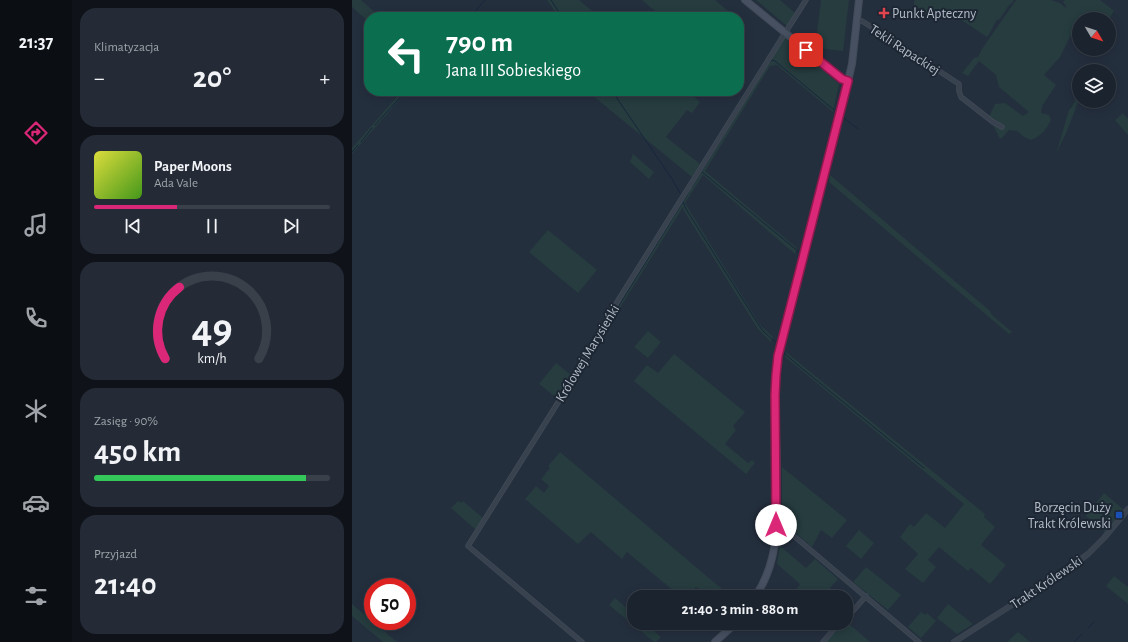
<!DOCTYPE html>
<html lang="pl">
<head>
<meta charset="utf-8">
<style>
  :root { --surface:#1b232e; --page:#242b36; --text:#f1f3f6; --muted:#a0a4aa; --line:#39404a; --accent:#db2777 }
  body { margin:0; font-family:"Alegreya Sans",sans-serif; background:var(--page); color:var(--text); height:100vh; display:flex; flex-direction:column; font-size:15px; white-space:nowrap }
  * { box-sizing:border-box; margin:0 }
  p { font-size:13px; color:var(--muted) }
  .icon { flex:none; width:22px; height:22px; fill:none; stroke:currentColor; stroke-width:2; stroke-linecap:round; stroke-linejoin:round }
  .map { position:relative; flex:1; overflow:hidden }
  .sheet { display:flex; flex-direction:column; gap:8px; padding:8px; background:#0f1319; width:280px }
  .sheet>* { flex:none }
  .hud { position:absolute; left:12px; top:12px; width:380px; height:84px; border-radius:16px; box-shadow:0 2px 10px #0003,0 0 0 1px var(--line); background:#0b6e4f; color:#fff; overflow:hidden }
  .needle { width:26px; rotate:129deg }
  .buttons { position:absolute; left:720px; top:12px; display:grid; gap:8px }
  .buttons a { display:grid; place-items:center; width:44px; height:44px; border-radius:50%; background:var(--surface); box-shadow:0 2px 10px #0003,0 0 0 1px var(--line); font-size:20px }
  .speed { position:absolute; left:12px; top:578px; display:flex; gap:8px; font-size:20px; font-weight:700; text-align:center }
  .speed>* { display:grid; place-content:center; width:52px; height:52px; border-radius:50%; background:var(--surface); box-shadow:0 2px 10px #0003,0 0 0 1px var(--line); line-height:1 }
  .speed .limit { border:6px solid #d22; background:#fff; color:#111 }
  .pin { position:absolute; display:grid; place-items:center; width:34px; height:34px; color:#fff; margin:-17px; border-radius:8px; box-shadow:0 2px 6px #0006 }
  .me { position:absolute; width:44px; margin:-22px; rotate:0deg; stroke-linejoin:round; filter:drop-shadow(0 0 3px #0008) }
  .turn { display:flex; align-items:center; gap:14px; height:84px; padding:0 16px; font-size:18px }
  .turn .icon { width:52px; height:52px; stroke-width:2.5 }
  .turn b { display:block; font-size:28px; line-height:34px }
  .big { font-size:30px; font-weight:700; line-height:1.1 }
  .sheet .tile { flex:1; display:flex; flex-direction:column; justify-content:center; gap:6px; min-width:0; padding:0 14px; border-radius:16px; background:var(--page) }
  .sheet .dial { align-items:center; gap:0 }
  .dial svg { height:104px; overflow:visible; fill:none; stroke:var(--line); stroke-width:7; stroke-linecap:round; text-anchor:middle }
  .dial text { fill:var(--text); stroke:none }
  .song { display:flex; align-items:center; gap:12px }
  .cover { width:48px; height:48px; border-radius:6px; background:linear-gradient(135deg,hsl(60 70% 55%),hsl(100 70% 35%)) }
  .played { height:4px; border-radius:2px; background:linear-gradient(90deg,var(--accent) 35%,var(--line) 35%) }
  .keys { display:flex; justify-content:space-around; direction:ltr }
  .heat { display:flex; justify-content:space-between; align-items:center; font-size:22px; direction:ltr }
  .charge { height:6px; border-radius:3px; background:linear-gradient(90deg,#34c759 90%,var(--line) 0) }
  .trip { position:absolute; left:275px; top:590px; width:226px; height:40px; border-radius:16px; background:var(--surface); box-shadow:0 2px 10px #0003,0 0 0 1px var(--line); font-weight:700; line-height:40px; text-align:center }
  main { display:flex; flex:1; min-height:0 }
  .tabs { display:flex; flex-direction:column; width:72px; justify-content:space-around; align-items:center; background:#0b0e12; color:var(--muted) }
  .tabs .icon { width:28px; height:28px }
  .tabs .active { color:var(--accent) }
  .tabs b { font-size:18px; color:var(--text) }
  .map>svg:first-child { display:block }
  .green { fill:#263c3f }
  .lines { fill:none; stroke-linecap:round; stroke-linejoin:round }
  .stream { stroke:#17263c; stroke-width:1 }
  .minor-casing { stroke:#414a57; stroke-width:5.5 }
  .tertiary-casing { stroke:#414a57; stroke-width:6 }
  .secondary-casing { stroke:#414a57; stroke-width:8 }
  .minor { stroke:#38414e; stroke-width:4 }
  .tertiary { stroke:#38414e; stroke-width:5 }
  .secondary { stroke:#465061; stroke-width:6 }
  .route-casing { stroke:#8e194d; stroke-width:10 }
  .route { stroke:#db2777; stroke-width:7 }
  .health-dot { fill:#e0444e; stroke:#1d2633; stroke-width:1.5 }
  .transit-dot { fill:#1a4fb4; stroke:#1d2633; stroke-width:1.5 }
  .labels { text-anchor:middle; stroke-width:4; stroke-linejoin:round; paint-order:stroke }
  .poi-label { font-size:14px; fill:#b4bcc9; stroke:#1d2633; text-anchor:start }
  .street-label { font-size:14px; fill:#b4bcc9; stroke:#1d2633 }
</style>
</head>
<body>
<main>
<nav class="tabs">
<b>21:37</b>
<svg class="icon active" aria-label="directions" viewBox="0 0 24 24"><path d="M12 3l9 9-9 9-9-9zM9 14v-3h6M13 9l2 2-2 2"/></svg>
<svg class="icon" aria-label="music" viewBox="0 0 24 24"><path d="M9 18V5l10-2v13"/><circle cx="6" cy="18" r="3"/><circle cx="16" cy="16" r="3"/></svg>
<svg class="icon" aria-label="phone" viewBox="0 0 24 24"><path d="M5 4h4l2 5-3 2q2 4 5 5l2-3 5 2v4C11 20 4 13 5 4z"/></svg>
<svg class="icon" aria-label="climate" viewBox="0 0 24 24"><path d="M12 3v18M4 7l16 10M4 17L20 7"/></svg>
<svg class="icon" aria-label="car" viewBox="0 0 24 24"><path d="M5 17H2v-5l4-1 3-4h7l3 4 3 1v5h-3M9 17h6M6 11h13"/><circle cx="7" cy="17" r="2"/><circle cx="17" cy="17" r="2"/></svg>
<svg class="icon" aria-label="filters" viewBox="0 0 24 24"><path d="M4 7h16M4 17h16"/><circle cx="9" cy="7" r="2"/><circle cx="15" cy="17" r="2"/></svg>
</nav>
<section class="sheet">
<div class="tile"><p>Klimatyzacja</p>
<div class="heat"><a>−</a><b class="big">20°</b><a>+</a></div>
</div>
<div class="tile">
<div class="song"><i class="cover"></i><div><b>Paper Moons</b><p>Ada Vale</p></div></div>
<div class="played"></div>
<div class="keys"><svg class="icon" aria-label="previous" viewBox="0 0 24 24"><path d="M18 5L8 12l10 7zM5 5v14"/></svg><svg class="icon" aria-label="pause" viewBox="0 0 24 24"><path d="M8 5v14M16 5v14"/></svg><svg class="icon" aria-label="next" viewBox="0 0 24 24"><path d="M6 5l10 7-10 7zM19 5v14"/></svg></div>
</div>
<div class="tile dial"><svg viewBox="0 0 100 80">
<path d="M14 69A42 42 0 1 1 86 69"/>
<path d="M14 69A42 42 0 0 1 25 14" stroke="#db2777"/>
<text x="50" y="56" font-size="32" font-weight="700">49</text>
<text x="50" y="72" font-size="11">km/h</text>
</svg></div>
<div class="tile"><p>Zasięg · 90%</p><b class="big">450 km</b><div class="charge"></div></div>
<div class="tile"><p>Przyjazd</p><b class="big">21:40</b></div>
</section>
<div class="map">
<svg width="776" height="642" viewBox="0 0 776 642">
  <rect width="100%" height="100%" fill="#242f3e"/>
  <path class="green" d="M0 0H9L25 14 22 17H17V22L0 7Z
    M195 0H227L247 17H207Z
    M290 0H363L376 11 371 17H310Z
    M404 0H428L443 13 435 26Z
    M469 0H497L491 51 463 48Z
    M563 0H661V2L657 5 648 19 645 20C641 25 640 31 635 37L602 15 599 18 594 14 592 16 589 15 585 16 579 14 576 16 574 15V12L562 5V2Z
    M664 0H699L708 3 714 8V6L711 2 713 0H748L762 11 757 19H727V40L719 35 708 57 692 75 704 85 690 106 689 113 697 115 699 120C694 130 689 136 679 140L672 137 665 131 657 130 650 138 648 139 637 117 643 104 653 103 671 116 677 112 647 87 644 75 627 61 616 76 610 73 622 58 626 57 630 49Z
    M434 38 487 84 481 112 425 65 418 66 353 171 445 248 443 254 351 175 333 203 408 325 421 337 419 342 406 329 332 211 331 207 256 327 255 323 262 311 431 39Z
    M50 91H55L0 154V148Z
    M235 91H335L348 102 340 113 335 110 314 137 348 164 340 177Z
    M727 91V100L714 133 707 147 706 151H705L717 110 720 107Z
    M771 113 776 119V135L763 120Z
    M281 154 302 172 297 179 278 162Z
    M478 175 638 311 640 315 660 332 657 334 477 182Z
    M196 230 245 270 226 293 177 252Z
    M296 331 309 342 296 358 282 347Z
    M434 352 633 514 632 517 643 527 629 545 654 565 638 584 619 568 616 571 587 547 576 560 584 567 571 583 553 569 566 554 548 537 558 524 562 527 574 513 593 528 612 504 438 361 433 357Z
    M322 354 393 412 381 426 384 430 373 444 396 463 400 460 403 463 394 474 282 381 295 365 306 373Z
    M204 363 219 375 206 399 187 384Z
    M208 452 358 579 380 597H356L344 587 335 597H329L275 552 270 559 239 532 226 544 173 499 184 486 192 493 197 486 189 479 198 468 196 466Z
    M430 467 495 520 480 538 469 530 460 547 430 521Z
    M752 493 771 509 753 532 734 516Z
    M106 501 109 503 111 501 131 518 124 530 99 508Z
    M507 530 522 543 509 559 494 546Z
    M428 546 454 568 463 559 486 579 478 588 488 597H443L441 595 448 584 425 564Z
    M514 567 549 595 536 610 501 582Z
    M762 576 776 587V604L754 586Z
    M263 598 282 614V623H293L309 637 304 642H302L257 605Z
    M0 604 45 642H31L0 616Z
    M596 604 621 624 605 634 585 618Z
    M569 612 573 615 575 613 584 621 569 638 556 627Z
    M495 622 518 642H474L484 631Z
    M666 632 678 642H655Z"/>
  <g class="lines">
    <path class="stream" d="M199 0 210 17
      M118 17 133 0
      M260 91 320 179 328 193
      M492 118 506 129
      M23 125 54 91
      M9 142 20 128
      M0 152 6 145
      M350 172 447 252
      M340 187 416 64 420 60 423 61 482 110
      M331 202 334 209 408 327 411 331 423 342
      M256 323 337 192
      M241 350 252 330
      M432 353 447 366 572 468
      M736 628 742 622
      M722 642 730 634"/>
    <g class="minor-casing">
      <path id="minor" d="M504 20 510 21 607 84V91L609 97 641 122 650 127
        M424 525H429L567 642
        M494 619 514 596
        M230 642 116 546 217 385 267 299 433 33 454 0
        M471 642 482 629 490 623"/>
    </g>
    <g class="tertiary-casing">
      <path id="tertiary" d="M602 642 713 571 736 554 752 538 776 509"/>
    </g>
    <g class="secondary-casing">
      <path id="secondary" d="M393 0 490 79 496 81
        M403 597C411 585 417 571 420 558 425 539 424 519 424 500 425 478 425 457 424 435 424 409 422 383 426 356L496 81 500 64 507 0
        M363 642 384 623"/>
    </g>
    <use href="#minor" class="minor"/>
    <use href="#tertiary" class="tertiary"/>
    <use href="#secondary" class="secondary"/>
  </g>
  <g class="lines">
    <g class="route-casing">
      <path id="route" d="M424 525 423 395 424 375 426 356 496 81 490 79 454 50"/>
    </g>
    <use href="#route" class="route"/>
  </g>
  <path class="health-dot" d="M530 7h4v4h4v4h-4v4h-4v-4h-4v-4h4z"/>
  <rect class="transit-dot" x="763" y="511" width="8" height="8" rx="2"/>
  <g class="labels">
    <g class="poi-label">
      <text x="540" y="18">Punkt Apteczny</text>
      <text x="759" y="512" text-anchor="end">Borzęcin Duży<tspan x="759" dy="16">Trakt Królewski</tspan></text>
    </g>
    <g class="street-label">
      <text transform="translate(553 49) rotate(33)" y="5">Tekli Rapackiej</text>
      <text transform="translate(235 353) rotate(-59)" y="5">Królowej Marysieńki</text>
      <text transform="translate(694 582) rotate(-34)" y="5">Trakt Królewski</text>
    </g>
  </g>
</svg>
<div class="buttons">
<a><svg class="needle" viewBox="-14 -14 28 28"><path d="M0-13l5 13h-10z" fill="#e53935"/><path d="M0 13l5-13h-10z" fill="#a0a4aa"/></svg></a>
<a><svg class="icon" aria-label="layers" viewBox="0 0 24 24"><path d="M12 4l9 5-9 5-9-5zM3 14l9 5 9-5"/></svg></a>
</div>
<div class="speed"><div class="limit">50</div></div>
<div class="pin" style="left:454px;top:50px;background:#d93025"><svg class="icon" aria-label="arrive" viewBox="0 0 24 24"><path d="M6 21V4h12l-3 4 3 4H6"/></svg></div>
<svg class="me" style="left:424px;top:525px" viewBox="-20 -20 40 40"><circle r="19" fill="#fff"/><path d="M0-13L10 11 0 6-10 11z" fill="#db2777"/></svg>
<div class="trip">21:40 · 3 min · 880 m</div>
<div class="hud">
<div class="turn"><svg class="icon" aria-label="left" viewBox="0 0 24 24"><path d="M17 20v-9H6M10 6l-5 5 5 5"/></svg><div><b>790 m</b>Jana III Sobieskiego</div></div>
</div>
</div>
</main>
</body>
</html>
